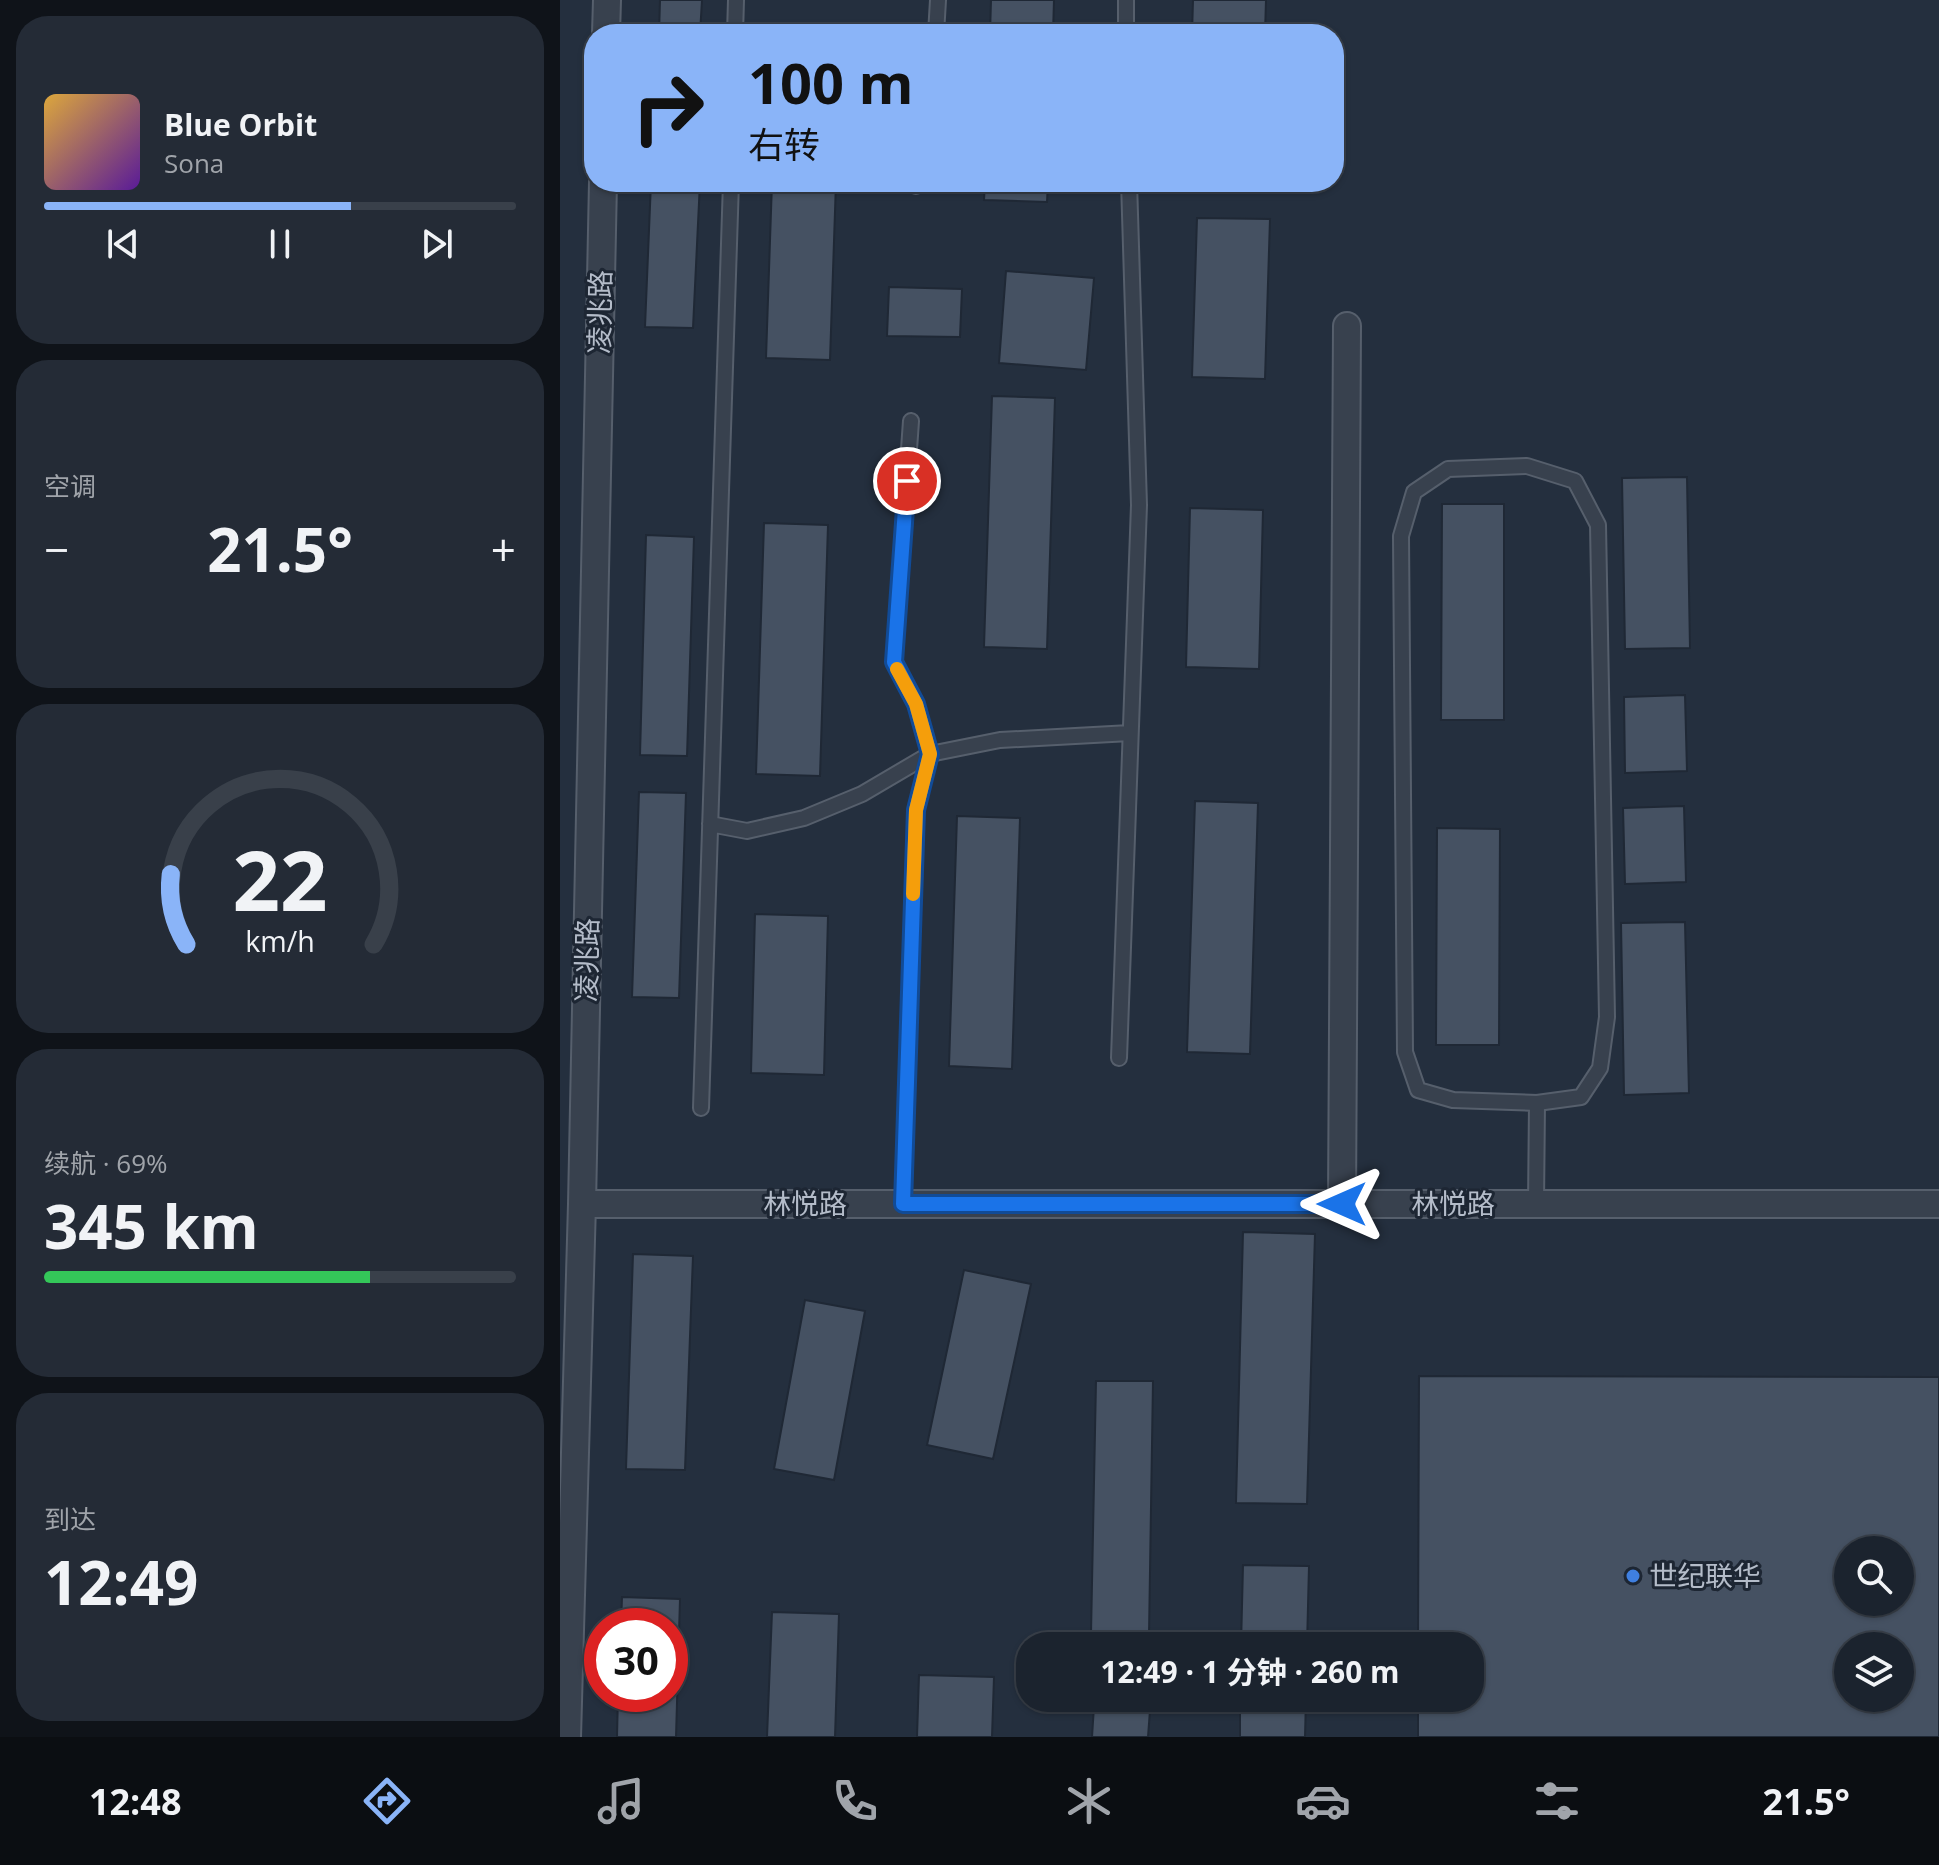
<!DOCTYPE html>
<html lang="zh">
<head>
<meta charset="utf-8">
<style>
  :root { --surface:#1b232e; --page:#242b36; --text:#f1f3f6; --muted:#a0a4aa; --line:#39404a; --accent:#8ab4f8 }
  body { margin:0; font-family:"Open Sans","Noto Sans SC",sans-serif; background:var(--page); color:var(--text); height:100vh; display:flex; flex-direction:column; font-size:30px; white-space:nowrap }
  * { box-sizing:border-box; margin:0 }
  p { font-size:26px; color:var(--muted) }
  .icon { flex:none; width:44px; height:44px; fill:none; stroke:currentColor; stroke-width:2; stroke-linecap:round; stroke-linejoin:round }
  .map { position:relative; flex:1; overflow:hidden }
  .details { display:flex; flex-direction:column; gap:16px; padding:16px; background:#0f1319; width:560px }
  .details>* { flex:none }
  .banner { position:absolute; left:24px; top:24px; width:760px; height:168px; border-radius:32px; box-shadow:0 2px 6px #0004,0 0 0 2px var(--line); background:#8ab4f8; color:#111; overflow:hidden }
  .tools { position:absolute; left:1274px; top:1536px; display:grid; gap:16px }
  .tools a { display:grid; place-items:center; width:80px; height:80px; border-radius:50%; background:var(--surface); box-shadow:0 2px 6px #0004,0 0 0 2px var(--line); font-size:40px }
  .speed { position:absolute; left:24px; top:1608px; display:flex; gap:16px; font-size:40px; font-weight:700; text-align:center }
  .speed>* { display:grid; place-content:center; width:104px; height:104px; border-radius:50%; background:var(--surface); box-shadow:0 2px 6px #0004,0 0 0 2px var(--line); line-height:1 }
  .speed .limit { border:12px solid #d22; background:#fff; color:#111 }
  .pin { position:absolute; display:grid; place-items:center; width:68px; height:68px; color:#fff; margin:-34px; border:4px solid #fff; border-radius:50%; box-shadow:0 2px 8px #0007 }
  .me { position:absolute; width:88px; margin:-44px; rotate:270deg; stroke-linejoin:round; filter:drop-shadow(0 0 6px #0008) }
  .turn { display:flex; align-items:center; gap:28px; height:168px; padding:0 32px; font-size:36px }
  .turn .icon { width:104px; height:104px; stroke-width:2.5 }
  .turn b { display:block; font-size:56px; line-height:68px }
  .big { font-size:60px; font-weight:700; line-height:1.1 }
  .details .card { flex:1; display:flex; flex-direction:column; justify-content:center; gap:12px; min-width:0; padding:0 28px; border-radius:32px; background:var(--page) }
  .details .dial { align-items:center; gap:0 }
  .dial svg { height:208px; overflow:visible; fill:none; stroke:var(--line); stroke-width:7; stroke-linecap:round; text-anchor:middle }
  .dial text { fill:var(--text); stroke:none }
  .song { display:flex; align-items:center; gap:24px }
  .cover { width:96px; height:96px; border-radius:12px; background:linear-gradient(135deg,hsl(40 70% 55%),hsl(270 70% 35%)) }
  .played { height:8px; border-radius:4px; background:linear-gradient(90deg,var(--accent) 65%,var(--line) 65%) }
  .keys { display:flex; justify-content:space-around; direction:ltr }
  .heat { display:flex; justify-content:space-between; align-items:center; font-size:44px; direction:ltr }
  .charge { height:12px; border-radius:6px; background:linear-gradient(90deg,#34c759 69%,var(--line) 0) }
  .trip { position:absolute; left:456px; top:1632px; width:468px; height:80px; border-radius:32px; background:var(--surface); box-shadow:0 2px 6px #0004,0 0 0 2px var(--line); font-weight:700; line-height:80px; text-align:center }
  .menu { display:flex; height:128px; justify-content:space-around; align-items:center; background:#0b0e12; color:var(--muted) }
  .menu .icon { width:56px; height:56px }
  .menu .on { color:var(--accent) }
  .menu b { font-size:36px; color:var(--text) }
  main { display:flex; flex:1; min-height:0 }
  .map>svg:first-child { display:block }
  .building { fill:#455162; stroke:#1f2835; stroke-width:2; fill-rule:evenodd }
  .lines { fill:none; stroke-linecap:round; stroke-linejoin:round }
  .lane-casing { stroke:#565f6c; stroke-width:18 }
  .street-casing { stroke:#565f6c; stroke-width:30 }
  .lane { stroke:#38414e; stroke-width:14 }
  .street { stroke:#38414e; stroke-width:26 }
  .route-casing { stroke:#114b97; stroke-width:20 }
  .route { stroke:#1a73e8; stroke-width:14 }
  .slow { stroke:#f59e0b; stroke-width:14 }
  .shop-dot { fill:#3f7fe0; stroke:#1d2633; stroke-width:3 }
  .labels { text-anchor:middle; stroke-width:6; stroke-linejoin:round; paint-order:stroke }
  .street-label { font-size:28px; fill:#b4bcc9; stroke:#1d2633 }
  .poi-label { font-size:28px; fill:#b4bcc9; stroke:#1d2633; text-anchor:start }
</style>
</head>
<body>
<main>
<section class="details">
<div class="card">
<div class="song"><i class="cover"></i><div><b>Blue Orbit</b><p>Sona</p></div></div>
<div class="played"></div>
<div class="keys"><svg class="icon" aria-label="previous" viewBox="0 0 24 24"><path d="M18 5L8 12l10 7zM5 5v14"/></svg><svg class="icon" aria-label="pause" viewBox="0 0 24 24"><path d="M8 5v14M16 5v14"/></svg><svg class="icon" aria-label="next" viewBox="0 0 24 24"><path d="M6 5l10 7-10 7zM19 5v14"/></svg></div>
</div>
<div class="card"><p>空调</p>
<div class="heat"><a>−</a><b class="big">21.5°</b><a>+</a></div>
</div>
<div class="card dial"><svg viewBox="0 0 100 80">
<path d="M14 69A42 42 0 1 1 86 69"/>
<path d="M14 69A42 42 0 0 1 8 42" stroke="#8ab4f8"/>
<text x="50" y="56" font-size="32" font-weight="700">22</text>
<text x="50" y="72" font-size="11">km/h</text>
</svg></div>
<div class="card"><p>续航 · 69%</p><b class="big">345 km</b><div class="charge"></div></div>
<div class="card"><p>到达</p><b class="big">12:49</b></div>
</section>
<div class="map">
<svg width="1379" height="1737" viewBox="0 0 1379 1737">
  <rect width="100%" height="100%" fill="#242f3e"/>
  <path class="building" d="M100 0H142L140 34H99Z
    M431 0H494L493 34H430Z
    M633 0H706L705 34H632Z
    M91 182H140L133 328 85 327Z
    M212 182H276L270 360 206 358Z
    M425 182H488L487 202 424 200Z
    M637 218 710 219 705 379 632 377Z
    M446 271 534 278 526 370 439 363Z
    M329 287 402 289 400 337 327 336Z
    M432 396 495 398 487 649 424 647Z
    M1127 477 1130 648 1065 649 1062 478Z
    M882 504H944V720H881Z
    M630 508 703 510 699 669 626 667Z
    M204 523 268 525 260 776 196 774Z
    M86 535 134 537 127 756 80 755Z
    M1125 695 1127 771 1065 773 1064 697Z
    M79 792 126 793 119 998 72 997Z
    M635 801 698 803 690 1054 627 1052Z
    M1124 806 1126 882 1065 884 1063 808Z
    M397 816 460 818 452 1069 389 1066Z
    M877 828 940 829 939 1045H876Z
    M195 914 268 916 264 1075 191 1073Z
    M1125 922 1129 1093 1064 1095 1061 923Z
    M683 1232 755 1234 747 1504 676 1503Z
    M73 1254 133 1256 125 1470 66 1469Z
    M404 1270 471 1284 433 1459 367 1445Z
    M245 1300 305 1311 274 1480 214 1469Z
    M859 1376 1379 1377V1737H858V1698H910V1646H858ZM1288 1550H1340V1602H1288ZM1288 1646H1340V1698H1288Z
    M536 1381H593L589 1635 531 1634Z
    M683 1565 749 1566 747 1646H681Z
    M62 1597 120 1599 116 1737H57L58 1694H110V1626H61Z
    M212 1612 279 1614 275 1737H207Z
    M359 1675 434 1677 432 1737H357Z
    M680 1698H746L745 1737H680Z
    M534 1706 590 1710 588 1737H532Z"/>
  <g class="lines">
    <g class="lane-casing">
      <path id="lane" d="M566 0V34
        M175 34 176 0
        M376 34 378 0
        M356 186V182
        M150 824 187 831 244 818 302 794 370 754 440 740 570 733
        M559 1058 579 505 569 182
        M141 1108 171 182
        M343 1204 356 810 370 754 356 704 334 662 351 421
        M976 1204 977 1103 893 1100 858 1090 845 1052 841 536 854 492 888 469 967 466 1015 481 1038 525 1047 1017 1040 1068 1021 1097 977 1103"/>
    </g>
    <g class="street-casing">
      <path id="street" d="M46 34 47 0
        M22 1204H1379
        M782 1204 787 326
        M7 1737 22 1204 43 182"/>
    </g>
    <use href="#lane" class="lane"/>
    <use href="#street" class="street"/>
  </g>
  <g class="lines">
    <g class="route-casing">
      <path id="route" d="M347 481 334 662 356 704 370 754 356 810 343 1204H782"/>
    </g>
    <use href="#route" class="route"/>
    <path class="slow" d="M337 669 356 704 370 754 356 810 353 894"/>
  </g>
  <circle class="shop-dot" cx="1073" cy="1576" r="8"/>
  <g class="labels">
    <g class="street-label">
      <text transform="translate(40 312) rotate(-89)" y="10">凌兆路</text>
      <text transform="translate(27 960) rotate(-89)" y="10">凌兆路</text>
      <text x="245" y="1214">林悦路</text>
      <text x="893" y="1214">林悦路</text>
    </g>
    <g class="poi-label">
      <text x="1089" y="1586">世纪联华</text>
    </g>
  </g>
</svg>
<div class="tools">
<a><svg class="icon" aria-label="search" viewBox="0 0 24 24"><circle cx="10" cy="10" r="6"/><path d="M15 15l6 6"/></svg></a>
<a><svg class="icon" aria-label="layers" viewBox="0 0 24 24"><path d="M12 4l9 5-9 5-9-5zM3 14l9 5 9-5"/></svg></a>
</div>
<div class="speed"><div class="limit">30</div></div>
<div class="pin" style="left:347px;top:481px;background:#d93025"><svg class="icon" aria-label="arrive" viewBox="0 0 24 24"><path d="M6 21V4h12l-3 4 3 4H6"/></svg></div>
<svg class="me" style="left:782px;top:1204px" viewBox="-20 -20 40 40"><path d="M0-17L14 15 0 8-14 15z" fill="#1a73e8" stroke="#fff" stroke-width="4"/></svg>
<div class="trip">12:49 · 1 分钟 · 260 m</div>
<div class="banner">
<div class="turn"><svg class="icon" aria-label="right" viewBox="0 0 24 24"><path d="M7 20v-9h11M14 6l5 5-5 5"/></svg><div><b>100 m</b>右转</div></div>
</div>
</div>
</main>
<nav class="menu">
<b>12:48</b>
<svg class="icon on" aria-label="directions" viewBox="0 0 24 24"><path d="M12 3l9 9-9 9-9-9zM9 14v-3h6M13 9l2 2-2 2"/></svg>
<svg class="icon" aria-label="music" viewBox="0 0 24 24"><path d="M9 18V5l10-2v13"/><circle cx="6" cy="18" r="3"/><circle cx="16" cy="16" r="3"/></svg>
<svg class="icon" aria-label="phone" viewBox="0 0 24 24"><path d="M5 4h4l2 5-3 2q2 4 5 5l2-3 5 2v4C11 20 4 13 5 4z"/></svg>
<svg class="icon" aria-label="climate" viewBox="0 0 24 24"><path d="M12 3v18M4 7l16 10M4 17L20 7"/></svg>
<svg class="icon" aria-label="car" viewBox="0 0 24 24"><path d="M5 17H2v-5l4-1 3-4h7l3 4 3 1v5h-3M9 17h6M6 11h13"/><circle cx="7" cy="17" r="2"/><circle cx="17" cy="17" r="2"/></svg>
<svg class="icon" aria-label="filters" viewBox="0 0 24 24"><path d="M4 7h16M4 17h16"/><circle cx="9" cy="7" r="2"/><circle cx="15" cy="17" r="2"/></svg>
<b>21.5°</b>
</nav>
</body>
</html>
